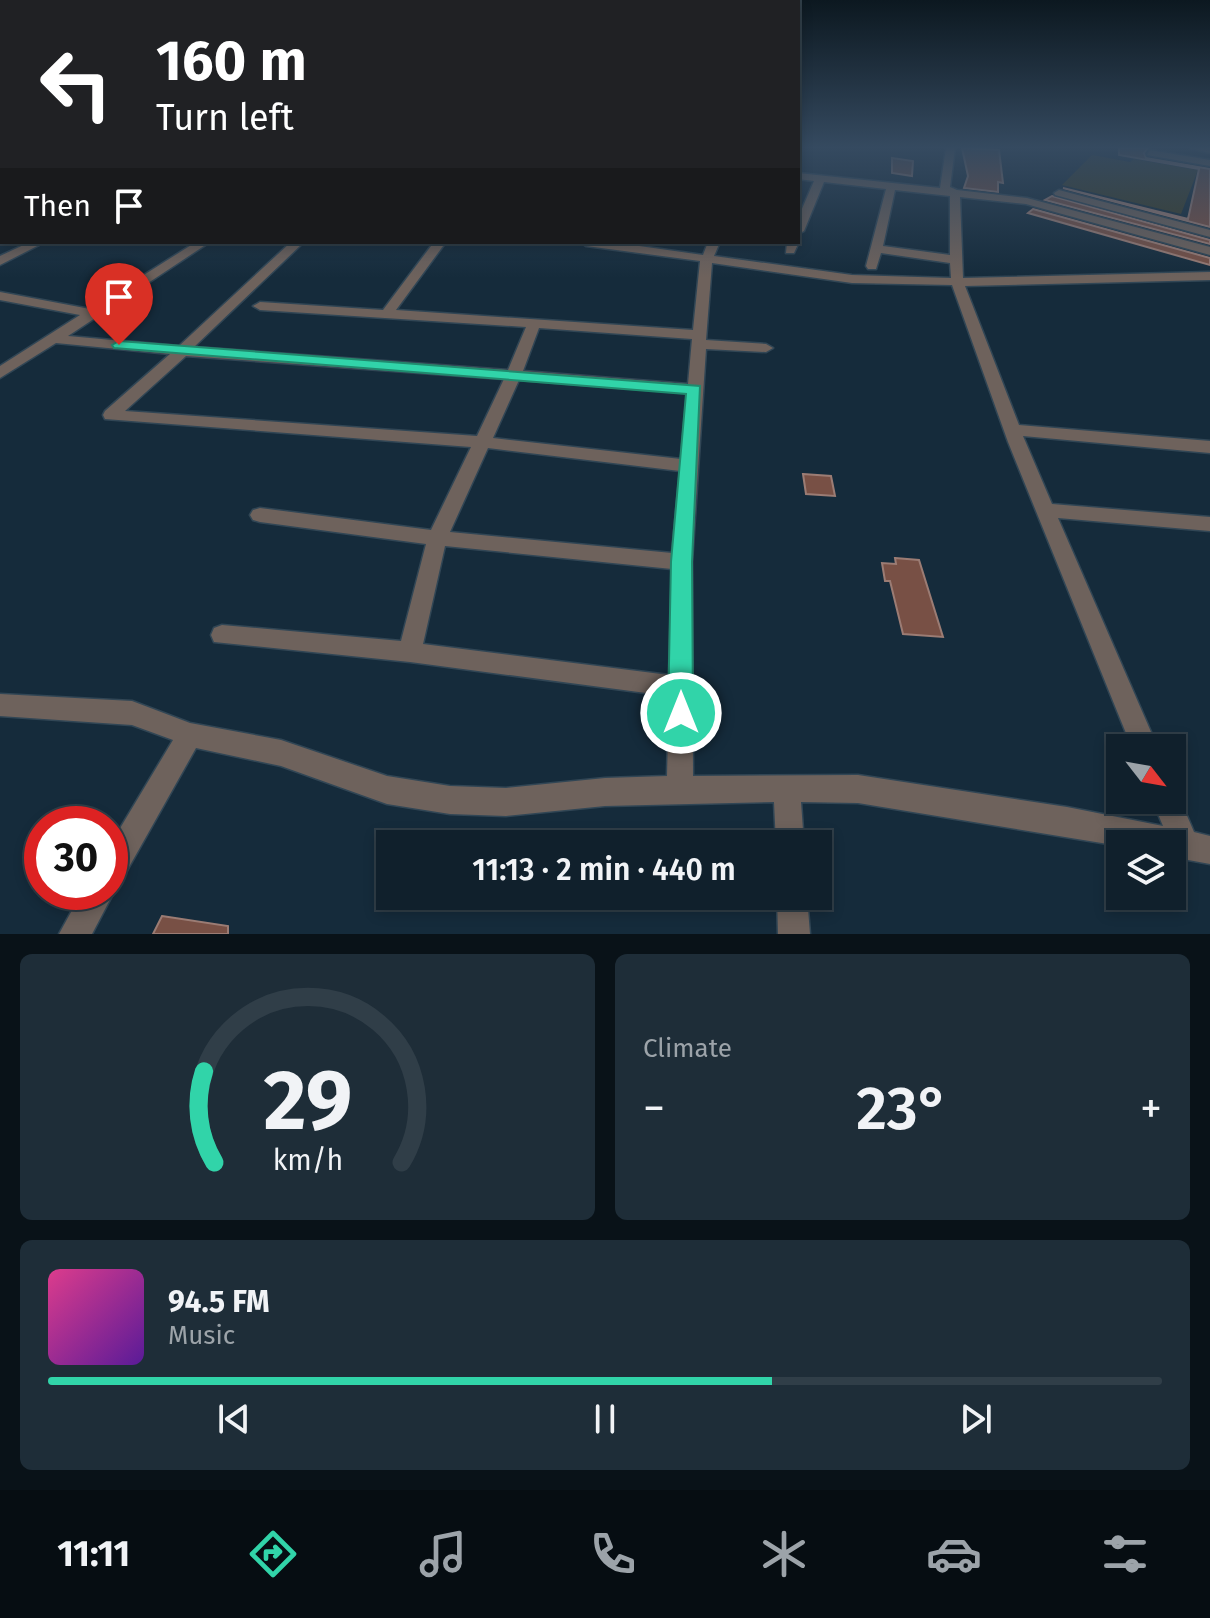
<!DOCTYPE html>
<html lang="en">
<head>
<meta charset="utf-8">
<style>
  :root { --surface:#10202c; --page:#1e2d38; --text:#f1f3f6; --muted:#9ca3a9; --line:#303e48; --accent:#31d4a9 }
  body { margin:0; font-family:"Fira Sans",sans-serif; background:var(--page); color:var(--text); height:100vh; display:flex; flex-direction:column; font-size:30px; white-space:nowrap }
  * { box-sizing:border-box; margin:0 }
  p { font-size:26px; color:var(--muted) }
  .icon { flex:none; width:44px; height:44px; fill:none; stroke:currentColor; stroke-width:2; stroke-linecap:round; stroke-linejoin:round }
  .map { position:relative; height:934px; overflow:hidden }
  .panel { display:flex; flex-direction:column; gap:20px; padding:20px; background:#091218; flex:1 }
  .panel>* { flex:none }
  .banner { position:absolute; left:0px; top:0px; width:800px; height:244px; box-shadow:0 4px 12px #0003,0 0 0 2px var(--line); background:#202124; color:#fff; overflow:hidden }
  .needle { width:52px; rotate:121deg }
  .buttons { position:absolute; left:1106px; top:734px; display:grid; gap:16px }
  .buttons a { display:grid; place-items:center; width:80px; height:80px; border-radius:0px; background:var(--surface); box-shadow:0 4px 12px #0003,0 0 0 2px var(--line); font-size:40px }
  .speed { position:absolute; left:24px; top:806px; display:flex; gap:16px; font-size:40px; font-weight:700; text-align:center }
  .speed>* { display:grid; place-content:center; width:104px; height:104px; border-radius:50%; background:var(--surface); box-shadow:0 4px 12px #0003,0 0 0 2px var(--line); line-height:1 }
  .speed .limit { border:12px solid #d22; background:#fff; color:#111 }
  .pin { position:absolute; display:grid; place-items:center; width:68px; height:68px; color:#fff; margin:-82px -34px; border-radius:50% 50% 50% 0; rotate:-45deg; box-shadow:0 0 8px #0007 }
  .pin .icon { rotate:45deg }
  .me { position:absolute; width:88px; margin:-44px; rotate:0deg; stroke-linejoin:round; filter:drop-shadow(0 0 6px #0008) }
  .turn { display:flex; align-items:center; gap:28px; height:168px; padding:0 24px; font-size:36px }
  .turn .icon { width:104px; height:104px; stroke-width:2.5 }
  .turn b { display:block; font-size:56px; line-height:68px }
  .then { display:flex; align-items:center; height:76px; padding:0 24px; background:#0003; gap:16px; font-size:30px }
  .big { font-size:60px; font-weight:600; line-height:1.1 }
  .panel .card { flex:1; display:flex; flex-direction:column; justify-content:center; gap:12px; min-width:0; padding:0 28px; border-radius:12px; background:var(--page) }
  .panel .dial { align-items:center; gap:0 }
  .dial svg { height:208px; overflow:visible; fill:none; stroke:var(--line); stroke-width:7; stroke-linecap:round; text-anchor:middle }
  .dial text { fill:var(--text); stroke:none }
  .song { display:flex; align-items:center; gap:24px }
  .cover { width:96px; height:96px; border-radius:12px; background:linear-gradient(135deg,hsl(330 70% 55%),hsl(270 70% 35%)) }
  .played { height:8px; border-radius:4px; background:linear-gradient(90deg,var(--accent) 65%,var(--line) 65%) }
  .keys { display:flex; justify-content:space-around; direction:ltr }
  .heat { display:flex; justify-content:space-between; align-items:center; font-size:44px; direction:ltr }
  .panel .tiles { flex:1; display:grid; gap:20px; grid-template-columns:1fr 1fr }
  .card:last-child { grid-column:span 2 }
  .trip { position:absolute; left:376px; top:830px; width:456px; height:80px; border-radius:0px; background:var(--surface); box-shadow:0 4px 12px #0003,0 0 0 2px var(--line); font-weight:600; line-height:80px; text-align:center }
  .tab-bar { display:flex; height:128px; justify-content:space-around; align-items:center; background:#060d12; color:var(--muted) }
  .tab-bar .icon { width:56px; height:56px }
  .tab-bar .active { color:var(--accent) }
  .tab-bar b { font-size:36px; color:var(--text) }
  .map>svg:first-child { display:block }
  .green { fill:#3b3d28 }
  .building { fill:#785045; stroke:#9b7c74; stroke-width:2 }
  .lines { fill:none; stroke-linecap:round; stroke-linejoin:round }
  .street-casing { stroke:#314655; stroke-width:3 }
  .secondary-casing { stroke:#314655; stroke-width:3 }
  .street { fill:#6e625c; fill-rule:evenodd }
  .secondary { fill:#958279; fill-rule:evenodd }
  .route { fill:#31d4a9; stroke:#208a6e; stroke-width:2 }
</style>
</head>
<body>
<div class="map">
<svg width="1210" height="934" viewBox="0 0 1210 934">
  <rect width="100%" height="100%" fill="#152b3b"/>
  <path class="green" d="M1092 155 1130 162 1134 159 1198 170 1181 214 1062 185Z"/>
  <path class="building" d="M962 148 999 150 1003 183 998 182V192L964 188 968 176Z
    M1119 148H1148L1144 153 1146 158 1210 169V227L1063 188 1188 219 1199 169 1119 155Z
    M892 158 913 161 912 176 892 173Z
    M1052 196 1210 240V244L1045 200Z
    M1033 209 1210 258V265L1028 213Z
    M803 474 831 476 835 496 806 494Z
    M895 558 919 560 943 637 903 634 890 581H885L882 563 896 564Z
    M162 916 228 926V934H153Z"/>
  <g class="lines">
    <g class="street-casing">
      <path id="street" d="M946 148H955L950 187 957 190 1027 198 1210 247V255L1026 204 960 197 963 278 1210 272V280L965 286 1019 425 1210 441V453L1023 436 1052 504 1210 517V531L1058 518 1158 748H1132L1008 442 952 285 852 283 712 263 706 340 766 344 773 348 766 352 706 349 692 562 693 776 858 775 1067 807 1163 826 1152 800H1172V789L1176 790 1194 832 1210 836V864L1172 857V844L1120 846 858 803 801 802 804 844H776L774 802 605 806 506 816 450 814 387 804 281 766 196 748 120 883 112 887 114 892 92 934H59L82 892H110V845L173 740 132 725 0 716V694L132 701 190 723 281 740 387 776 450 786 506 788 605 778 667 776 669 696 410 662 214 642 211 635 214 628 222 625 401 641 426 544 260 522 253 520 250 515 253 510 260 508 431 530 471 447 105 419 103 415 105 411 170 354 56 343 0 378V366L80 315 0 300V292L90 309 196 242H210L68 336 179 346 291 242H304L194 347 508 370 526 327 260 310 253 306 260 302 383 310 434 242H446L396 310 693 330 700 261 586 246 580 242H611L703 255 708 242H720L714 256 852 275 951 278 950 263 881 253 876 269H868L866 266 886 189 824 182 804 231 798 234V218L814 181 798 179V173L940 188ZM895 190 950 196V255L883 246ZM539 328 692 339 688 384 523 371ZM186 356 504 379 477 436 125 411ZM519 380 687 393 681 459 493 438ZM488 448 680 471 672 553 450 532ZM445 546 672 569 669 675 423 644Z
        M1189 148H1210V153Z
        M1150 150 1210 160V166L1147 155Z
        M1059 190 1210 230V237L1055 195 1054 193Z
        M798 241 799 242 794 253H786L787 242Z
        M30 242H45L0 265V256Z
        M777 896H807L810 934H778Z"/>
    </g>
    <g class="secondary-casing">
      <path id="secondary" d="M0 207H2V215H0Z"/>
    </g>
    <use href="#street" class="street"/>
    <use href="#secondary" class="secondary"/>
  </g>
  <linearGradient id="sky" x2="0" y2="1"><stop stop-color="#0c1820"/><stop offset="0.53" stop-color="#354a60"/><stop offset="1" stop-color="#354a60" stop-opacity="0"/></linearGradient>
  <rect width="1210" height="278" fill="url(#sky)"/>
  <path class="route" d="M119 341 700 386 692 562 693 713 690 721 681 724 672 721 668 713 671 562 686 394 114 348 112 345Z"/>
</svg>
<div class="buttons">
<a><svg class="needle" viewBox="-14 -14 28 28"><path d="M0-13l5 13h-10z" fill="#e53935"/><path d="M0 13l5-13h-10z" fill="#9ca3a9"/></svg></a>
<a><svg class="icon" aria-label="layers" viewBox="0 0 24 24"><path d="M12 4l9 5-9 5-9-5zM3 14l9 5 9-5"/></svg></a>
</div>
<div class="speed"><div class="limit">30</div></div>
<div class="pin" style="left:119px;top:345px;background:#d93025"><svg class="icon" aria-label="arrive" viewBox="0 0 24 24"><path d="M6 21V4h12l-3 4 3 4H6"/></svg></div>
<svg class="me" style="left:681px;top:713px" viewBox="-20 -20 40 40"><circle r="17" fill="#31d4a9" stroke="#fff" stroke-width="3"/><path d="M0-11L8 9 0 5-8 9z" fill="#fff"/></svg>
<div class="trip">11:13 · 2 min · 440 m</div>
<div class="banner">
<div class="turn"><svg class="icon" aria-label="left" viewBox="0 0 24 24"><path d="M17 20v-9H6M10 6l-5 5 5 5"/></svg><div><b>160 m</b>Turn left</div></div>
<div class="then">Then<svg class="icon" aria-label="arrive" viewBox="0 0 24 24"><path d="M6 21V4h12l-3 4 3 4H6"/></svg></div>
</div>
</div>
<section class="panel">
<div class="tiles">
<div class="card dial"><svg viewBox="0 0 100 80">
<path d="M14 69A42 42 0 1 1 86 69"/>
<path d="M14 69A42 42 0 0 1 10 34" stroke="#31d4a9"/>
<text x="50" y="56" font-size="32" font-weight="700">29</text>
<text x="50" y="72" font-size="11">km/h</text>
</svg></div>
<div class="card"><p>Climate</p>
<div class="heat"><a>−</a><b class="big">23°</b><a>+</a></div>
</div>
<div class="card">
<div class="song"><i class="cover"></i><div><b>94.5 FM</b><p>Music</p></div></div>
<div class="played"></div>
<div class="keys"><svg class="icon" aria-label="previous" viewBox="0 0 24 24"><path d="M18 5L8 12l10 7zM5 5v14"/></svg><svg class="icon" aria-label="pause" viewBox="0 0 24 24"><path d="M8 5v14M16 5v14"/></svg><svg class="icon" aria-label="next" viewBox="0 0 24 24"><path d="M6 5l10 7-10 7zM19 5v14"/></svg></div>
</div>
</div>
</section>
<nav class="tab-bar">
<b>11:11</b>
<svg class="icon active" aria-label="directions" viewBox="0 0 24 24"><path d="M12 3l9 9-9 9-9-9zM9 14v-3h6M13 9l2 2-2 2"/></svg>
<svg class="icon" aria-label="music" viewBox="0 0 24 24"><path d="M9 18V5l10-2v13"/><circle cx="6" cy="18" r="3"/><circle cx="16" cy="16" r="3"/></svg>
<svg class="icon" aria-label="phone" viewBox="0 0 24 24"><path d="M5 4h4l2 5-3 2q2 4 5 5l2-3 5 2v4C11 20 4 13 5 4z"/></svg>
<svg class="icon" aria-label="climate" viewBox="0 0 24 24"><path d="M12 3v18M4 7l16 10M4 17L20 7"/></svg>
<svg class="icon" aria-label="car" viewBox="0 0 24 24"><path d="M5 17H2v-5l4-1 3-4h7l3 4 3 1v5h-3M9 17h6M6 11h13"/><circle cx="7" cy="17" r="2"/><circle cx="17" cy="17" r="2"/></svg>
<svg class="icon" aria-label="filters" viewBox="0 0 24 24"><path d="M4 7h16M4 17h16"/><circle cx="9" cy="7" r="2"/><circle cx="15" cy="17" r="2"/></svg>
</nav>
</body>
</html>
